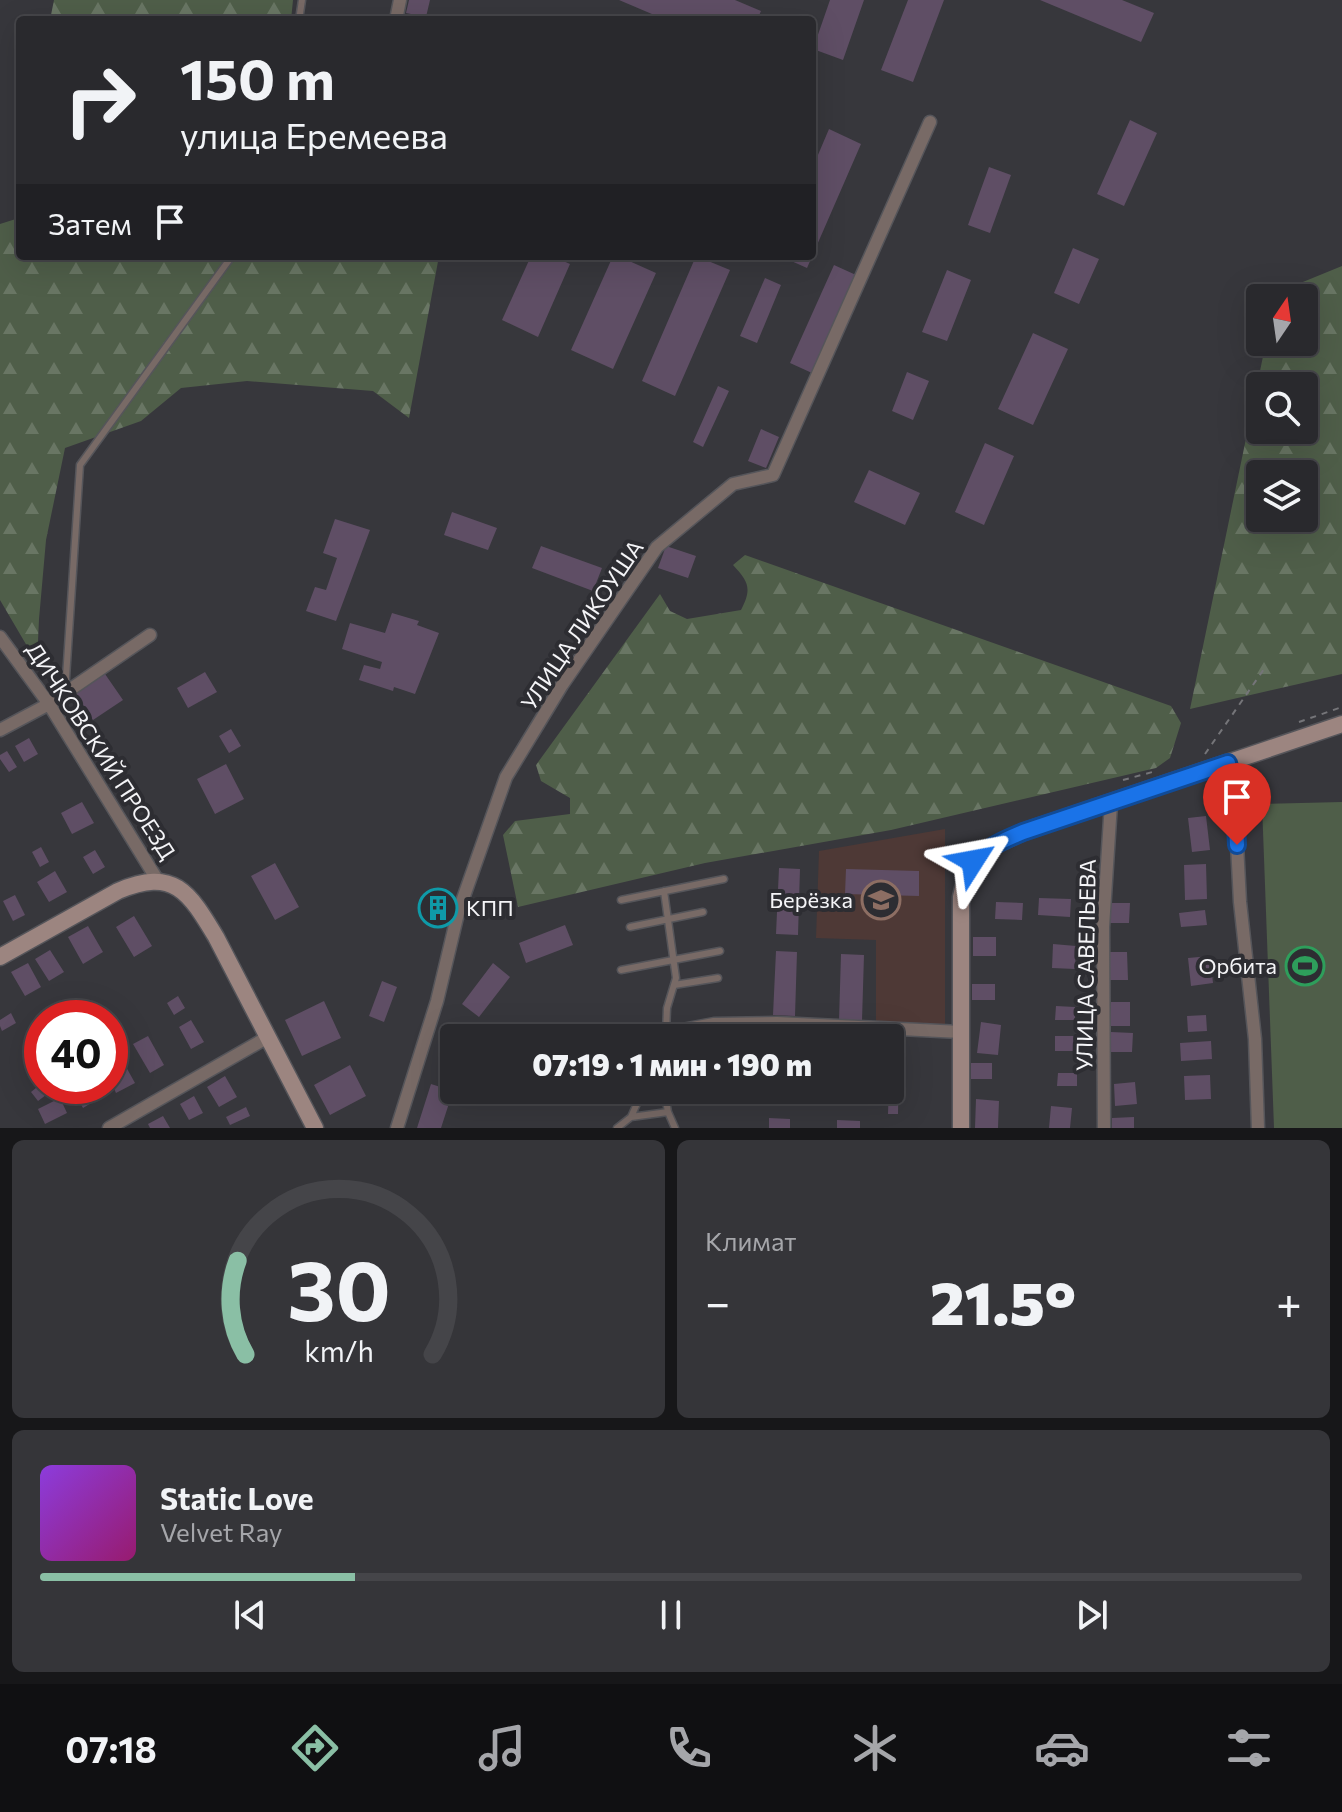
<!DOCTYPE html>
<html lang="ru">
<head>
<meta charset="utf-8">
<style>
  :root { --surface:#29292d; --page:#353539; --text:#f1f3f6; --muted:#a5a6aa; --line:#454549; --accent:#8abfa5 }
  body { margin:0; font-family:Commissioner,sans-serif; background:var(--page); color:var(--text); height:100vh; display:flex; flex-direction:column; font-size:30px; white-space:nowrap }
  * { box-sizing:border-box; margin:0 }
  p { font-size:26px; color:var(--muted) }
  .icon { flex:none; width:44px; height:44px; fill:none; stroke:currentColor; stroke-width:2; stroke-linecap:round; stroke-linejoin:round }
  .map { position:relative; height:1128px; overflow:hidden }
  .details { display:flex; flex-direction:column; gap:12px; padding:12px; background:#171719; flex:1 }
  .details>* { flex:none }
  .banner { position:absolute; left:16px; top:16px; width:800px; height:244px; border-radius:8px; box-shadow:0 8px 32px #0002,0 0 0 2px var(--line); background:#29292d; color:var(--text); overflow:hidden }
  .needle { width:52px; rotate:13deg }
  .buttons { position:absolute; left:1246px; top:284px; display:grid; gap:16px }
  .buttons a { display:grid; place-items:center; width:72px; height:72px; border-radius:8px; background:var(--surface); box-shadow:0 8px 32px #0002,0 0 0 2px var(--line); font-size:40px }
  .speed { position:absolute; left:24px; top:1000px; display:flex; gap:16px; font-size:40px; font-weight:700; text-align:center }
  .speed>* { display:grid; place-content:center; width:104px; height:104px; border-radius:50%; background:var(--surface); box-shadow:0 8px 32px #0002,0 0 0 2px var(--line); line-height:1 }
  .speed .limit { border:12px solid #d22; background:#fff; color:#111 }
  .pin { position:absolute; display:grid; place-items:center; width:68px; height:68px; color:#fff; margin:-82px -34px; border-radius:50% 50% 50% 0; rotate:-45deg; box-shadow:0 0 8px #0007 }
  .pin .icon { rotate:45deg }
  .me { position:absolute; width:88px; margin:-44px; rotate:56deg; stroke-linejoin:round; filter:drop-shadow(0 0 6px #0008) }
  .turn { display:flex; align-items:center; gap:28px; height:168px; padding:0 32px; font-size:36px }
  .turn .icon { width:104px; height:104px; stroke-width:2.5 }
  .turn b { display:block; font-size:56px; line-height:68px }
  .then { display:flex; align-items:center; height:76px; padding:0 32px; background:#0003; gap:16px; font-size:30px }
  .big { font-size:60px; font-weight:800; line-height:1.1 }
  .details .tile { flex:1; display:flex; flex-direction:column; justify-content:center; gap:12px; min-width:0; padding:0 28px; border-radius:12px; background:var(--page) }
  .details .dial { align-items:center; gap:0 }
  .dial svg { height:208px; overflow:visible; fill:none; stroke:var(--line); stroke-width:7; stroke-linecap:round; text-anchor:middle }
  .dial text { fill:var(--text); stroke:none }
  .song { display:flex; align-items:center; gap:24px }
  .cover { width:96px; height:96px; border-radius:12px; background:linear-gradient(135deg,hsl(270 70% 55%),hsl(320 70% 35%)) }
  .played { height:8px; border-radius:4px; background:linear-gradient(90deg,var(--accent) 25%,var(--line) 25%) }
  .keys { display:flex; justify-content:space-around; direction:ltr }
  .heat { display:flex; justify-content:space-between; align-items:center; font-size:44px; direction:ltr }
  .details .tiles { flex:1; display:grid; gap:12px; grid-template-columns:1fr 1fr }
  .tile:last-child { grid-column:span 2 }
  .trip { position:absolute; left:440px; top:1024px; width:464px; height:80px; border-radius:8px; background:var(--surface); box-shadow:0 8px 32px #0002,0 0 0 2px var(--line); font-weight:800; line-height:80px; text-align:center }
  .dock { display:flex; height:128px; justify-content:space-around; align-items:center; background:#101012; color:var(--muted) }
  .dock .icon { width:56px; height:56px }
  .dock .selected { color:var(--accent) }
  .dock b { font-size:36px; color:var(--text) }
  .map>svg:first-child { display:block }
  .education { fill:#4e3936 }
  .grass { fill:#4f5e49 }
  .forest { fill:url(#forest-firs); fill-rule:evenodd }
  .building { fill:#5f4e65 }
  .lines { fill:none; stroke-linecap:round; stroke-linejoin:round }
  .lane-casing { stroke:#55555a; stroke-width:9 }
  .street-casing { stroke:#55555a; stroke-width:15 }
  .secondary-casing { stroke:#55555a; stroke-width:19 }
  .path { stroke:#757579; stroke-width:2; stroke-dasharray:6 6; stroke-linecap:butt }
  .lane { stroke:#786a66; stroke-width:6 }
  .street { stroke:#786a66; stroke-width:12 }
  .secondary { stroke:#9c8580; stroke-width:16 }
  .route-casing { stroke:#114b97; stroke-width:20 }
  .route { stroke:#1a73e8; stroke-width:14 }
  .labels { text-anchor:middle; stroke-width:8; stroke-linejoin:round; paint-order:stroke }
  .street-label { font-size:22px; fill:#f4f4f7; stroke:#2d2d32 }
  .poi-label { font-size:22px; fill:#f4f4f7; stroke:#2d2d32; text-anchor:end }
</style>
</head>
<body>
<div class="map">
<svg width="1342" height="1128" viewBox="0 0 1342 1128">
  <defs>
    <pattern id="forest-firs" width="22" height="20" patternUnits="userSpaceOnUse" patternTransform="scale(2)"><rect width="22" height="20" fill="#4f5e49"/><path d="M5 1l3.5 6h-7zM16 11l3.5 6h-7z" fill="#697664"/></pattern>
  </defs>
  <rect width="100%" height="100%" fill="#37373c"/>
  <path class="education" d="M945 829V1026L876 1023V940L816 938 819 851Z"/>
  <path class="grass" d="M1342 802V1128H1274L1262 804Z"/>
  <path class="forest" d="M54 0H293L291 20H50Z
    M20 198V256H439L409 418 373 391 247 381 181 388 141 421 65 448 46 540 39 619 37 663 0 600V224L19 218Z
    M1342 266V674L1190 709 1266 342H1304V298H1275L1276 293ZM1304 386V430H1260V386ZM1304 474V518H1260V474Z
    M745 555 1171 706 1181 723 1170 758 1156 768 891 830 705 863 518 907 503 835 515 821 570 814V798L541 781 536 765 660 594 670 611 687 619 741 610C752 589 749 582 733 565Z"/>
  <path class="building" d="M409 0H430L426 17 406 13Z
    M619 0H735L761 11 757 20H666Z
    M830 0H864L843 60 813 49Z
    M908 0H944L913 82 881 70Z
    M1040 0H1122L1154 13 1141 42Z
    M1130 120 1157 133 1124 206 1097 194Z
    M829 129 861 144 807 268 780 256H812V169Z
    M989 167 1011 175 990 233 968 225Z
    M1073 248 1099 259 1079 304 1054 293Z
    M531 256H552L570 264 538 337 502 320Z
    M613 256H618L656 273 613 369 571 350Z
    M696 256 730 270 675 396 642 381Z
    M834 265 856 275 812 373 790 363Z
    M947 270 971 280 947 341 922 332Z
    M765 278 781 285 757 343 740 336Z
    M1033 333 1068 349 1033 425 998 409Z
    M907 372 929 381 913 420 892 411Z
    M718 386 729 391 703 447 693 442Z
    M761 429 779 437 766 468 748 461Z
    M985 443 1014 456 984 525 955 512Z
    M869 470 920 493 905 525 854 502Z
    M452 512 497 528 488 550 444 535Z
    M335 519 370 530 336 621 306 611 315 587 326 590 337 558 323 553Z
    M541 546 602 568 593 591 532 568Z
    M666 546 696 556 688 578 658 568Z
    M392 613 419 621 417 625 439 633 415 694 394 687 393 691 359 680 364 665 380 669 382 662 342 649 350 623 385 633Z
    M205 672 217 692 188 708 177 688Z
    M105 674 123 700 93 720 75 693Z
    M231 729 241 746 229 753 219 736Z
    M29 738 38 754 24 762 15 746Z
    M7 751 17 767 9 772 0 759V755Z
    M226 764 244 799 215 814 197 779Z
    M82 802 94 823 72 834 61 813Z
    M1206 816 1210 850 1192 852 1188 818Z
    M41 847 49 862 40 867 32 852Z
    M95 850 105 867 93 874 83 857Z
    M275 863 299 907 275 920 251 876Z
    M1206 864 1207 899 1185 900 1184 865Z
    M779 868 800 869 798 935 776 934Z
    M846 869 919 871V896L845 894Z
    M55 871 67 892 49 902 37 882Z
    M15 895 25 915 13 921 3 901Z
    M448 896 451 914 429 919 425 901Z
    M1039 898 1071 899 1070 917 1038 915Z
    M996 902 1023 903 1022 920 995 919Z
    M1110 903H1130L1129 923H1110Z
    M1205 910 1207 925 1181 927 1179 913Z
    M134 916 152 946 134 957 116 927Z
    M565 925 573 945 526 963 519 943Z
    M88 926 103 952 83 964 68 937Z
    M973 937H996V956H973Z
    M1053 944 1076 946 1075 969 1052 968Z
    M50 950 64 972 49 981 35 959Z
    M776 951 797 952 795 1016 773 1015Z
    M1109 952H1127L1128 980H1110Z
    M841 954 864 955 862 1021H839Z
    M1210 956 1213 983 1191 986 1188 958Z
    M28 963 41 987 25 996 11 972Z
    M493 963 510 977 479 1017 462 1004Z
    M382 981 397 987 384 1022 369 1016Z
    M972 984H995V1000H972Z
    M178 996 185 1008 174 1015 167 1003Z
    M324 1001 341 1038 302 1056 285 1020Z
    M1111 1002H1130V1026H1111Z
    M1056 1006 1075 1007V1020H1055Z
    M11 1013 16 1023 2 1031 0 1026V1020Z
    M1206 1015 1207 1031 1188 1032 1187 1016Z
    M191 1020 204 1042 191 1049 179 1027Z
    M981 1022 1001 1025 998 1055 977 1053Z
    M1111 1032 1133 1033 1132 1052H1111Z
    M148 1036 164 1065 150 1073 133 1044Z
    M1055 1036H1075V1051H1055Z
    M1211 1041 1212 1059 1181 1061 1180 1043Z
    M890 1049 899 1050 898 1114H888Z
    M971 1063H992V1079H971Z
    M125 1065 135 1083 116 1093 110 1080V1073Z
    M350 1065 366 1096 330 1115 314 1085Z
    M1058 1073H1077V1086H1057Z
    M1210 1075 1211 1099 1185 1100 1184 1076Z
    M225 1076 237 1097 219 1107 207 1087Z
    M1135 1082 1137 1104 1115 1106 1114 1084Z
    M42 1083V1086H45L50 1092 38 1101 31 1092Z
    M431 1084 453 1091 441 1128H417Z
    M80 1086H94L101 1097 83 1108 73 1090Z
    M770 1090H792L791 1101 770 1100Z
    M838 1090H861L860 1103H837Z
    M194 1096 203 1113 189 1120 180 1104Z
    M60 1098 67 1113 45 1124 38 1109Z
    M976 1099 999 1101 998 1128H975Z
    M1051 1106 1072 1108 1070 1128H1049Z
    M246 1107 250 1116 230 1125 226 1117Z
    M163 1116 170 1128H150L148 1124Z
    M1134 1117V1128H1112V1118Z
    M769 1118 790 1119V1128H769Z
    M837 1120 860 1121V1128H837Z"/>
  <g class="lines">
    <g class="lane-casing">
      <path id="lane" d="M299 20 302 0
        M65 693 80 465 232 256
        M664 891 676 978 667 1008 666 1033
        M621 900 724 879
        M630 927 703 912
        M621 970 720 951
        M674 985 718 978
        M664 1090 668 1112 675 1128
        M631 1117 668 1112
        M617 1128 631 1117 643 1090"/>
    </g>
    <g class="street-casing">
      <path id="street" d="M396 20 400 0
        M0 637 49 704 158 881
        M0 730 49 704 150 635
        M1228 763 1234 787 1240 902 1255 1039 1258 1128
        M666 1033 714 1024 777 1023 961 1032
        M109 1128 268 1037
        M397 1128 437 1001 458 913 506 777 562 685 657 547 733 484 773 475 930 122
        M1104 1128 1103 927 1111 803"/>
    </g>
    <g class="secondary-casing">
      <path id="secondary" d="M0 957 118 891C174 867 189 892 216 937L315 1128
        M961 1128V897C969 856 987 848 1023 832L1342 724"/>
    </g>
    <path class="path" d="M1299 722 1342 707
      M1205 754 1264 669
      M1123 780 1156 771"/>
    <use href="#lane" class="lane"/>
    <use href="#street" class="street"/>
    <use href="#secondary" class="secondary"/>
  </g>
  <g class="lines">
    <g class="route-casing">
      <path id="route" d="M973 861C988 847 1004 840 1023 832L1228 763 1234 787 1237 845"/>
    </g>
    <use href="#route" class="route"/>
  </g>
  <defs>
    <g id="school-ring" transform="scale(2)"><circle r="9.5" fill="#2d2d32" stroke="#8d6e63" stroke-width="1.5"/><path d="M0-5L7-2L0 1L-7-2ZM-4 1L0 2.5L4 1V4Q0 6-4 4Z" fill="#8d6e63"/></g>
    <g id="building-ring" transform="scale(2)"><circle r="9.5" fill="#2d2d32" stroke="#0f9aa8" stroke-width="1.5"/><path d="M-4-6H4V6H1V3H-1V6H-4ZM-2.5-4.3h1.7v1.8h-1.7ZM.8-4.3h1.7v1.8H.8ZM-2.5-1h1.7V.8h-1.7ZM.8-1h1.7V.8H.8Z" fill="#0f9aa8"/></g>
    <g id="stadium-ring" transform="scale(2)"><circle r="9.5" fill="#2d2d32" stroke="#2e9e5b" stroke-width="1.5"/><path d="M0-5a6.5 5 0 1 0 0 10a6.5 5 0 1 0 0-10ZM-3.5-1.8h7v3.6h-7Z" fill="#2e9e5b"/></g>
  </defs>
  <g fill-rule="evenodd">
    <use href="#school-ring" x="881" y="900"/>
    <use href="#building-ring" x="438" y="908"/>
    <use href="#stadium-ring" x="1305" y="966"/>
  </g>
  <g class="labels">
    <g class="street-label">
      <text transform="translate(582 625) rotate(-56)" y="8">УЛИЦА ЛИКОУША</text>
      <text transform="translate(101 751) rotate(57)" y="8">ДИЧКОВСКИЙ ПРОЕЗД</text>
      <text transform="translate(1086 965) rotate(-89)" y="8">УЛИЦА САВЕЛЬЕВА</text>
    </g>
    <g class="poi-label">
      <text x="853" y="908">Берёзка</text>
      <text x="466" y="916" text-anchor="start">КПП</text>
      <text x="1277" y="974">Орбита</text>
    </g>
  </g>
</svg>
<div class="buttons">
<a><svg class="needle" viewBox="-14 -14 28 28"><path d="M0-13l5 13h-10z" fill="#e53935"/><path d="M0 13l5-13h-10z" fill="#a5a6aa"/></svg></a>
<a><svg class="icon" aria-label="search" viewBox="0 0 24 24"><circle cx="10" cy="10" r="6"/><path d="M15 15l6 6"/></svg></a>
<a><svg class="icon" aria-label="layers" viewBox="0 0 24 24"><path d="M12 4l9 5-9 5-9-5zM3 14l9 5 9-5"/></svg></a>
</div>
<div class="speed"><div class="limit">40</div></div>
<div class="pin" style="left:1237px;top:845px;background:#d93025"><svg class="icon" aria-label="arrive" viewBox="0 0 24 24"><path d="M6 21V4h12l-3 4 3 4H6"/></svg></div>
<svg class="me" style="left:973px;top:861px" viewBox="-20 -20 40 40"><path d="M0-17L14 15 0 8-14 15z" fill="#1a73e8" stroke="#fff" stroke-width="4"/></svg>
<div class="trip">07:19 · 1 мин · 190 m</div>
<div class="banner">
<div class="turn"><svg class="icon" aria-label="right" viewBox="0 0 24 24"><path d="M7 20v-9h11M14 6l5 5-5 5"/></svg><div><b>150 m</b>улица Еремеева</div></div>
<div class="then">Затем<svg class="icon" aria-label="arrive" viewBox="0 0 24 24"><path d="M6 21V4h12l-3 4 3 4H6"/></svg></div>
</div>
</div>
<section class="details">
<div class="tiles">
<div class="tile dial"><svg viewBox="0 0 100 80">
<path d="M14 69A42 42 0 1 1 86 69"/>
<path d="M14 69A42 42 0 0 1 11 33" stroke="#8abfa5"/>
<text x="50" y="56" font-size="32" font-weight="700">30</text>
<text x="50" y="72" font-size="11">km/h</text>
</svg></div>
<div class="tile"><p>Климат</p>
<div class="heat"><a>−</a><b class="big">21.5°</b><a>+</a></div>
</div>
<div class="tile">
<div class="song"><i class="cover"></i><div><b>Static Love</b><p>Velvet Ray</p></div></div>
<div class="played"></div>
<div class="keys"><svg class="icon" aria-label="previous" viewBox="0 0 24 24"><path d="M18 5L8 12l10 7zM5 5v14"/></svg><svg class="icon" aria-label="pause" viewBox="0 0 24 24"><path d="M8 5v14M16 5v14"/></svg><svg class="icon" aria-label="next" viewBox="0 0 24 24"><path d="M6 5l10 7-10 7zM19 5v14"/></svg></div>
</div>
</div>
</section>
<nav class="dock">
<b>07:18</b>
<svg class="icon selected" aria-label="directions" viewBox="0 0 24 24"><path d="M12 3l9 9-9 9-9-9zM9 14v-3h6M13 9l2 2-2 2"/></svg>
<svg class="icon" aria-label="music" viewBox="0 0 24 24"><path d="M9 18V5l10-2v13"/><circle cx="6" cy="18" r="3"/><circle cx="16" cy="16" r="3"/></svg>
<svg class="icon" aria-label="phone" viewBox="0 0 24 24"><path d="M5 4h4l2 5-3 2q2 4 5 5l2-3 5 2v4C11 20 4 13 5 4z"/></svg>
<svg class="icon" aria-label="climate" viewBox="0 0 24 24"><path d="M12 3v18M4 7l16 10M4 17L20 7"/></svg>
<svg class="icon" aria-label="car" viewBox="0 0 24 24"><path d="M5 17H2v-5l4-1 3-4h7l3 4 3 1v5h-3M9 17h6M6 11h13"/><circle cx="7" cy="17" r="2"/><circle cx="17" cy="17" r="2"/></svg>
<svg class="icon" aria-label="filters" viewBox="0 0 24 24"><path d="M4 7h16M4 17h16"/><circle cx="9" cy="7" r="2"/><circle cx="15" cy="17" r="2"/></svg>
</nav>
</body>
</html>
